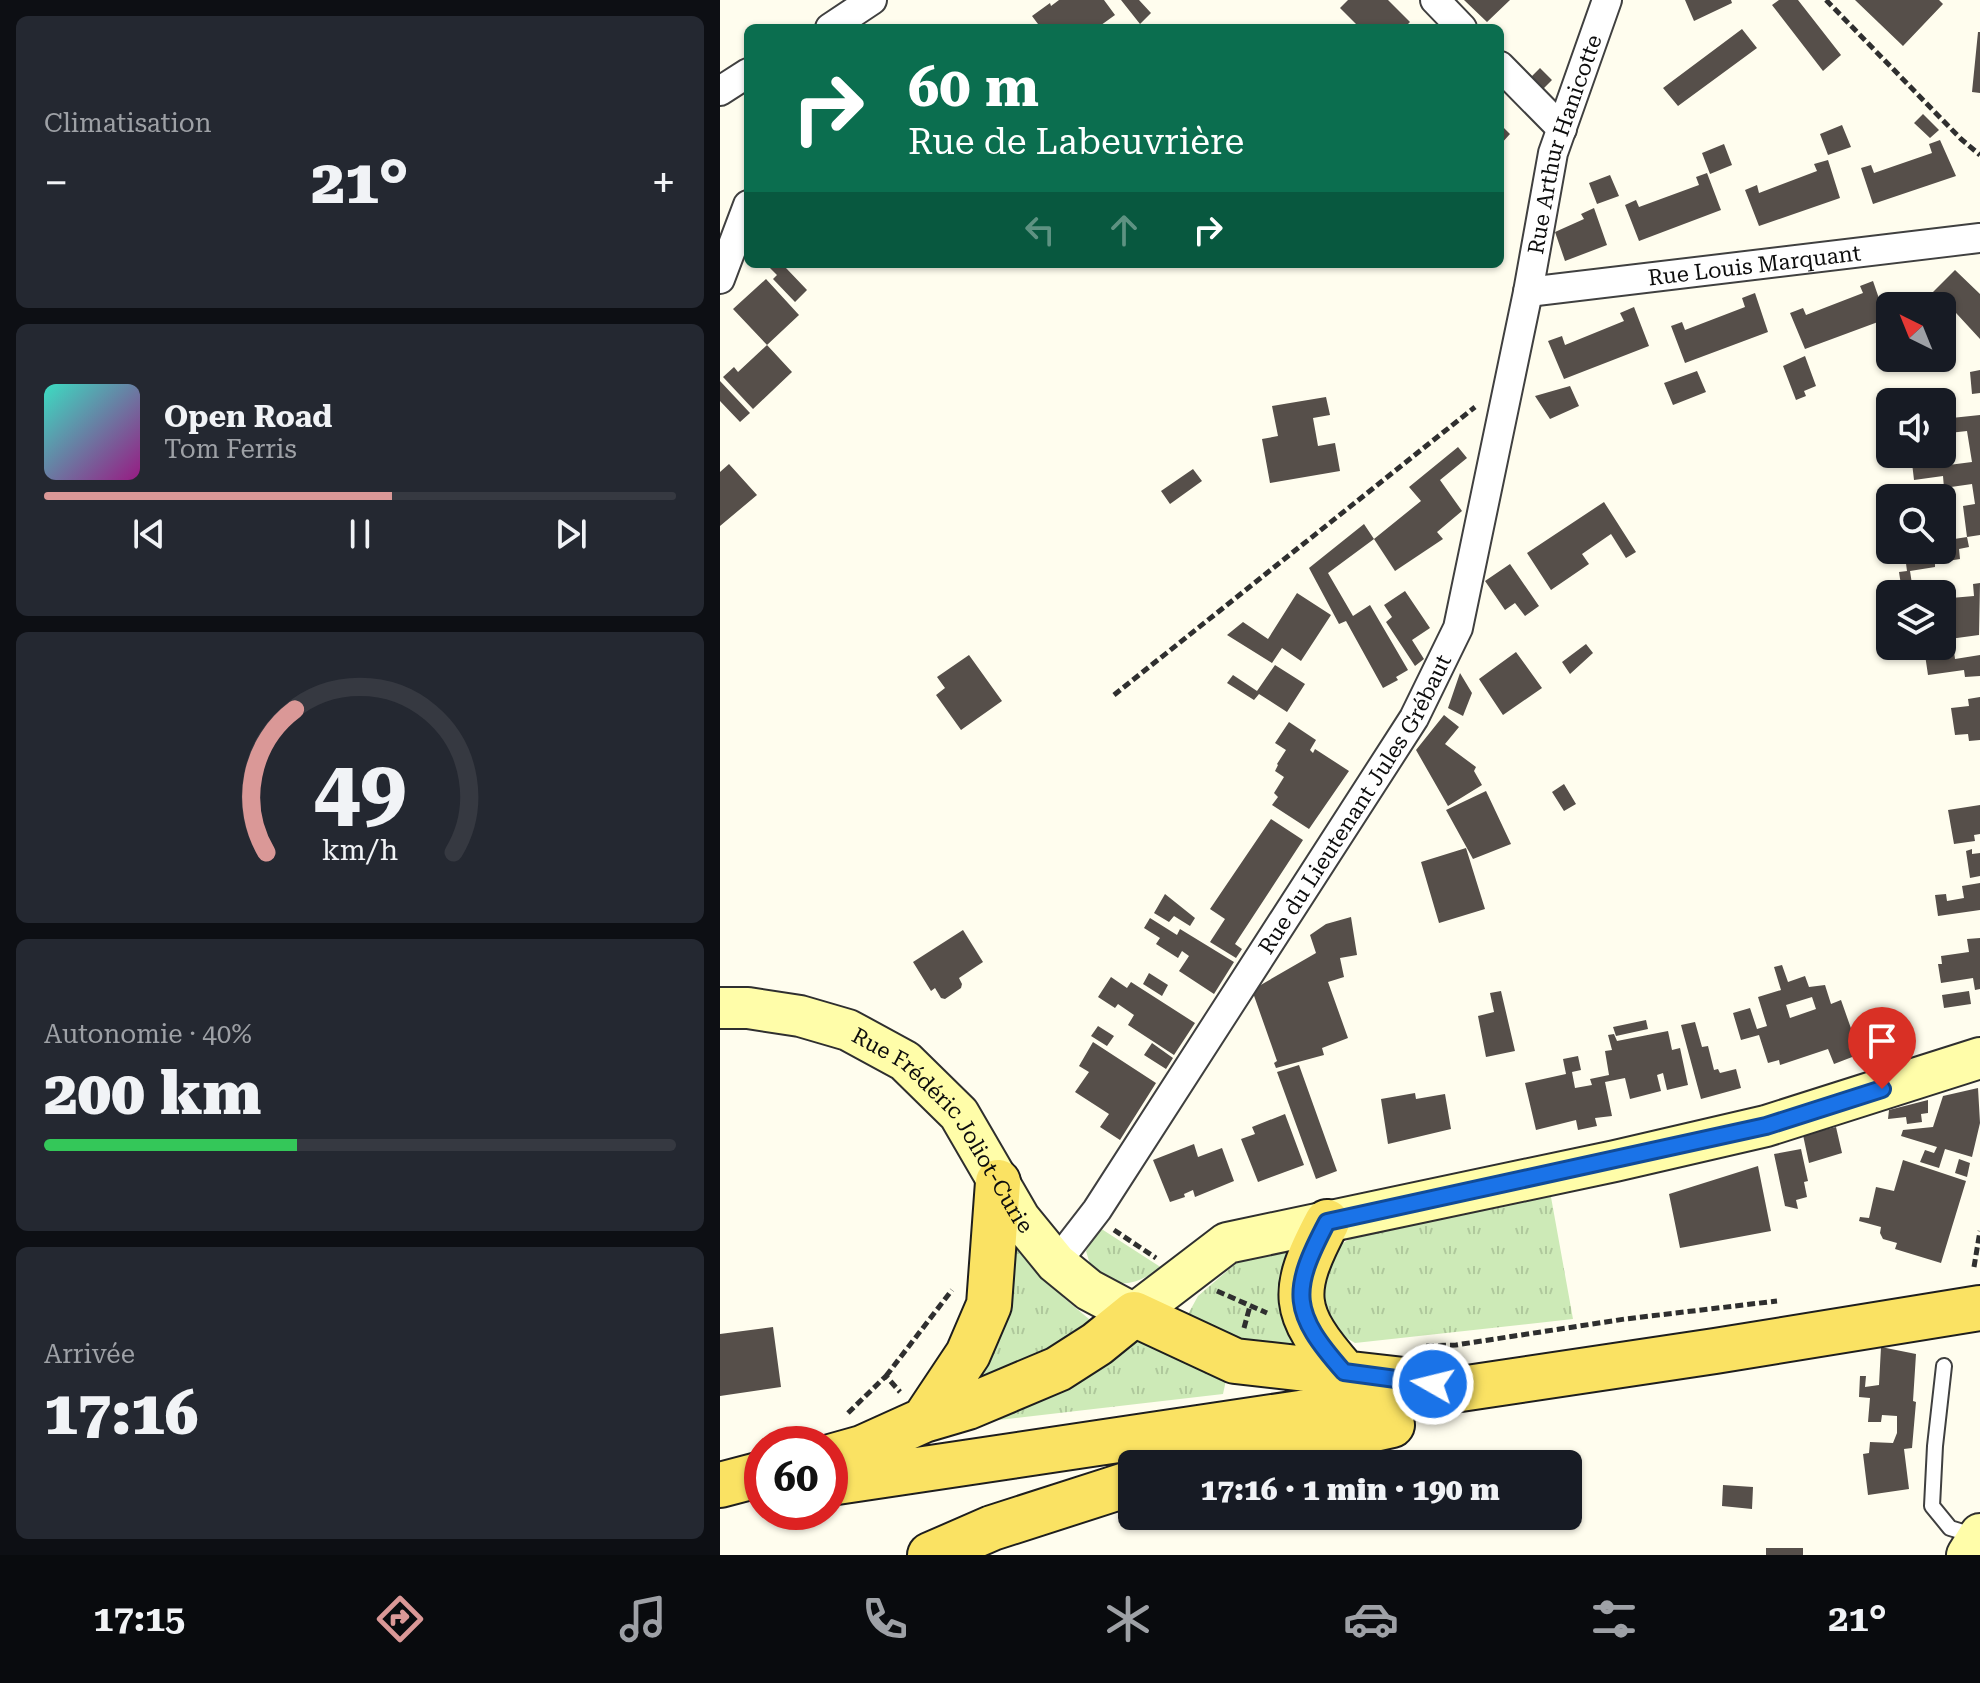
<!DOCTYPE html>
<html lang="fr">
<head>
<meta charset="utf-8">
<style>
  :root { --surface:#171b24; --page:#242831; --text:#f1f3f6; --muted:#9ea1a6; --line:#363941; --accent:#da9897 }
  body { margin:0; font-family:"Roboto Serif",serif; background:var(--page); color:var(--text); height:100vh; display:flex; flex-direction:column; font-size:30px; white-space:nowrap }
  * { box-sizing:border-box; margin:0 }
  p { font-size:26px; color:var(--muted) }
  .icon { flex:none; width:44px; height:44px; fill:none; stroke:currentColor; stroke-width:2; stroke-linecap:round; stroke-linejoin:round }
  .map { position:relative; flex:1; overflow:hidden }
  .sheet { display:flex; flex-direction:column; gap:16px; padding:16px; background:#0d0f14; width:720px }
  .sheet>* { flex:none }
  .hud { position:absolute; left:24px; top:24px; width:760px; height:244px; border-radius:12px; box-shadow:0 2px 6px #0004; background:#0b6e4f; color:#fff; overflow:hidden }
  .needle { width:52px; rotate:317deg }
  .tools { position:absolute; left:1156px; top:292px; display:grid; gap:16px }
  .tools a { display:grid; place-items:center; width:80px; height:80px; border-radius:12px; background:var(--surface); box-shadow:0 2px 6px #0004; font-size:40px }
  .speed { position:absolute; left:24px; top:1426px; display:flex; gap:16px; font-size:40px; font-weight:700; text-align:center }
  .speed>* { display:grid; place-content:center; width:104px; height:104px; border-radius:50%; background:var(--surface); box-shadow:0 2px 6px #0004; line-height:1 }
  .speed .limit { border:12px solid #d22; background:#fff; color:#111 }
  .pin { position:absolute; display:grid; place-items:center; width:68px; height:68px; color:#fff; margin:-82px -34px; border-radius:50% 50% 50% 0; rotate:-45deg; box-shadow:0 0 8px #0007 }
  .pin .icon { rotate:45deg }
  .me { position:absolute; width:88px; margin:-44px; rotate:278deg; stroke-linejoin:round; filter:drop-shadow(0 0 6px #0008) }
  .turn { display:flex; align-items:center; gap:28px; height:168px; padding:0 32px; font-size:36px }
  .turn .icon { width:104px; height:104px; stroke-width:2.5 }
  .turn b { display:block; font-size:56px; line-height:68px }
  .lanes { display:flex; align-items:center; height:76px; padding:0 32px; background:#0003; justify-content:center; gap:40px; direction:ltr }
  .lanes .off { opacity:.35 }
  .big { font-size:60px; font-weight:800; line-height:1.1 }
  .sheet .widget { flex:1; display:flex; flex-direction:column; justify-content:center; gap:12px; min-width:0; padding:0 28px; border-radius:12px; background:var(--page) }
  .sheet .dial { align-items:center; gap:0 }
  .dial svg { height:208px; overflow:visible; fill:none; stroke:var(--line); stroke-width:7; stroke-linecap:round; text-anchor:middle }
  .dial text { fill:var(--text); stroke:none }
  .song { display:flex; align-items:center; gap:24px }
  .cover { width:96px; height:96px; border-radius:12px; background:linear-gradient(135deg,hsl(170 70% 55%),hsl(310 70% 35%)) }
  .played { height:8px; border-radius:4px; background:linear-gradient(90deg,var(--accent) 55%,var(--line) 55%) }
  .keys { display:flex; justify-content:space-around; direction:ltr }
  .heat { display:flex; justify-content:space-between; align-items:center; font-size:44px; direction:ltr }
  .charge { height:12px; border-radius:6px; background:linear-gradient(90deg,#34c759 40%,var(--line) 0) }
  .trip { position:absolute; left:398px; top:1450px; width:464px; height:80px; border-radius:12px; background:var(--surface); box-shadow:0 2px 6px #0004; font-weight:800; line-height:80px; text-align:center }
  .menu { display:flex; height:128px; justify-content:space-around; align-items:center; background:#090b0e; color:var(--muted) }
  .menu .icon { width:56px; height:56px }
  .menu .current { color:var(--accent) }
  .menu b { font-size:36px; color:var(--text) }
  main { display:flex; flex:1; min-height:0 }
  .map>svg:first-child { display:block }
  .grass { fill:url(#grass-tufts) }
  .building { fill:#564f4a; fill-rule:evenodd }
  .lines { fill:none; stroke-linecap:round; stroke-linejoin:round }
  .lane-casing { stroke:#404040; stroke-width:18 }
  .street-casing { stroke:#404040; stroke-width:32 }
  .secondary-casing { stroke:#2f2f2f; stroke-width:44 }
  .primary-casing { stroke:#1e1e1e; stroke-width:48 }
  .path { stroke:#2f2f2f; stroke-width:5; stroke-dasharray:8 4; stroke-linecap:butt }
  .lane { stroke:#fff; stroke-width:14 }
  .street { stroke:#fff; stroke-width:28 }
  .secondary { stroke:#fffda9; stroke-width:40 }
  .primary { stroke:#fae263; stroke-width:44 }
  .route-casing { stroke:#114b97; stroke-width:20 }
  .route { stroke:#1a73e8; stroke-width:14 }
  .labels { text-anchor:middle; stroke-width:8; stroke-linejoin:round; paint-order:stroke }
  .street-label { font-size:22px; fill:#0d0d0d; stroke:#fff }
</style>
</head>
<body>
<main>
<section class="sheet">
<div class="widget"><p>Climatisation</p>
<div class="heat"><a>−</a><b class="big">21°</b><a>+</a></div>
</div>
<div class="widget">
<div class="song"><i class="cover"></i><div><b>Open Road</b><p>Tom Ferris</p></div></div>
<div class="played"></div>
<div class="keys"><svg class="icon" aria-label="previous" viewBox="0 0 24 24"><path d="M18 5L8 12l10 7zM5 5v14"/></svg><svg class="icon" aria-label="pause" viewBox="0 0 24 24"><path d="M8 5v14M16 5v14"/></svg><svg class="icon" aria-label="next" viewBox="0 0 24 24"><path d="M6 5l10 7-10 7zM19 5v14"/></svg></div>
</div>
<div class="widget dial"><svg viewBox="0 0 100 80">
<path d="M14 69A42 42 0 1 1 86 69"/>
<path d="M14 69A42 42 0 0 1 25 14" stroke="#da9897"/>
<text x="50" y="56" font-size="32" font-weight="700">49</text>
<text x="50" y="72" font-size="11">km/h</text>
</svg></div>
<div class="widget"><p>Autonomie · 40%</p><b class="big">200 km</b><div class="charge"></div></div>
<div class="widget"><p>Arrivée</p><b class="big">17:16</b></div>
</section>
<div class="map">
<svg width="1260" height="1555" viewBox="0 0 1260 1555">
  <defs>
    <pattern id="grass-tufts" width="24" height="20" patternUnits="userSpaceOnUse" patternTransform="scale(2)"><rect width="24" height="20" fill="#cdeab7"/><path d="M3 7l-1-3M5 7V3M7 7l1-3M15 17l-1-3M17 17v-4M19 17l1-3" fill="none" stroke="#afc89c"/></pattern>
  </defs>
  <rect width="100%" height="100%" fill="#fffdee"/>
  <path class="grass" d="M829 1186 853 1319 635 1343 600 1322 608 1253 645 1229Z
    M380 1228 442 1268C413 1285 402 1290 372 1271L366 1251Z
    M289 1233 344 1298 382 1330 229 1406Z
    M587 1242 594 1357 526 1356 467 1316 478 1296 521 1259Z
    M414 1331 508 1371 503 1394 236 1425Z"/>
  <path class="building" d="M339 0H384L395 15 377 28H321L312 16 330 3 331 6Z
    M401 0H419L431 13 420 24Z
    M628 0H668L690 22 684 28H640L620 8Z
    M744 0H790L767 22Z
    M965 0H1011L1012 3 974 21Z
    M1059 0H1078L1121 55 1103 71 1052 5Z
    M1135 0H1219L1223 4 1183 46Z
    M1022 29 1037 48 958 106 943 88Z
    M1258 32H1260V93L1252 92Z
    M820 68 832 80 820 92 808 80Z
    M1203 114 1219 130 1210 138 1194 123Z
    M780 124 790 134 780 145Z
    M1122 125 1131 147 1108 155 1100 134Z
    M1220 140 1236 176 1153 204 1141 168 1151 165 1154 173 1212 153 1209 144Z
    M1004 144 1012 165 990 174 982 153Z
    M1108 160 1120 198 1039 226 1025 190 1037 185 1039 193 1097 171 1094 164Z
    M987 173 1001 210 919 241 905 205 916 200 919 207 979 185 976 177Z
    M890 175 899 196 877 204 869 183Z
    M874 208 887 245 845 261 835 232 864 219 861 214Z
    M46 264H69L66 268 87 290 75 302 53 279 57 275Z
    M1235 270 1260 294V339L1225 301 1220 306H1215L1207 298Z
    M46 279 79 315 47 345 13 309Z
    M1153 281 1166 319 1085 349 1070 313 1083 308 1086 315 1143 293 1140 286Z
    M1035 293 1048 332 965 363 951 326 962 322 965 330 1025 307 1022 298Z
    M914 307 929 346 844 379 828 341 842 336 845 345 904 321 900 313Z
    M47 345 72 372 33 409 3 377 14 367 18 372Z
    M1085 356 1096 386 1084 391 1086 396 1076 400 1063 366Z
    M1260 370V393L1252 394 1250 372Z
    M977 371 986 392 953 405 944 383Z
    M0 381 30 413 20 422 0 401Z
    M850 386 859 406 830 419 815 396Z
    M606 397 610 415 593 418 598 446 615 443 620 471 550 483 542 439 558 436 552 406Z
    M1260 415V535L1247 537 1243 506 1255 504 1252 484 1224 488 1223 476 1194 480 1191 454H1220L1221 466 1252 462 1247 431 1229 433 1228 429 1222 430V419Z
    M738 447 747 458 720 480 742 511 717 532 723 539 675 571 654 539 701 501 689 487Z
    M9 464 37 495 0 526V472Z
    M473 469 482 481 450 504 441 491Z
    M884 502 916 552 906 558 891 534 862 554 869 564 831 590 807 553Z
    M644 524 654 539 608 573 633 616 650 605 688 670 676 677 678 680 663 688 626 621 619 624 589 568Z
    M1247 537 1249 547 1239 549 1240 559 1215 563V567L1190 571 1192 584 1181 585 1179 572 1187 571 1185 556 1210 553V550H1229L1228 540Z
    M790 564 819 606 805 616 795 603 785 610 765 581Z
    M1260 583 1259 635 1222 640V619L1229 618 1228 605 1233 604 1231 598 1254 596 1253 584Z
    M685 591 710 628 692 640 704 659 695 666 666 622 672 617 664 605Z
    M577 593 611 615 581 661 562 648 552 663 507 635 523 622 548 639Z
    M866 644 873 653 850 674 842 662Z
    M1233 644 1235 659 1260 655V676L1245 677 1244 670 1208 675 1204 648Z
    M796 652 822 688 783 715 759 679Z
    M249 655 282 701 241 730 216 695 225 688 217 677Z
    M555 665 585 684 567 712 539 694 534 700 507 683 513 675 537 691Z
    M740 673 752 693 743 716 728 708Z
    M1260 697V740L1249 741 1248 734 1235 735 1231 708 1249 706 1248 699Z
    M724 715 739 727 725 744 756 767 754 771 762 785 728 806 696 750Z
    M569 722 596 740 590 750 593 753 595 749 629 771 589 829 552 805 558 797 554 793 564 777 555 771 558 765 557 764 566 750 555 743Z
    M844 784 856 804 844 811 832 792Z
    M766 791 791 844 753 859 726 810Z
    M1260 805V834L1254 835 1255 841 1234 844 1228 810Z
    M551 819 583 840 515 944 522 949 516 958 490 942 505 919 490 909Z
    M746 848 765 909 719 923 701 862Z
    M1252 849V854L1260 853V876L1250 878 1246 851Z
    M1260 883V910L1218 916 1215 895 1226 894 1227 901 1244 898 1242 886Z
    M445 894 475 918 470 926 454 916 449 922 434 913Z
    M631 917 637 955 620 958 624 977 608 982 628 1038 602 1048 604 1055 556 1068 554 1063 557 1061 532 990 596 953 590 935 606 924Z
    M430 918 457 935 460 929 514 962 494 994 459 971 469 956 462 951 458 958 436 944 440 938 424 928Z
    M243 930 263 962 239 978 242 984 241 988 225 999 221 998 215 988 211 991 193 962Z
    M1260 938V989L1255 990 1253 978 1221 983 1218 964H1222L1221 956 1249 952 1247 939Z
    M1062 965 1068 982 1085 976 1089 987 1105 985 1111 1004 1121 1000 1140 1054 1114 1064 1108 1049 1060 1065 1059 1060 1048 1063 1039 1035 1021 1040 1013 1013 1030 1008 1037 1029 1047 1026 1038 997 1061 990 1054 967ZM1092 997 1096 1009 1070 1018 1066 1005Z
    M429 973 448 985 442 996 423 984Z
    M391 977 407 988 411 982 475 1023 454 1055 408 1025 414 1015 398 1004 395 1008 378 997Z
    M781 991 795 1051 766 1057 758 1016 774 1012 770 993Z
    M1249 991 1251 1004 1224 1008 1222 995Z
    M926 1020 928 1029 896 1036 893 1027Z
    M975 1022 982 1047 988 1046 994 1070 998 1069 1000 1073 1016 1069 1021 1088 981 1099 961 1025Z
    M378 1026 394 1036 387 1046 371 1036Z
    M948 1031 952 1050 960 1048 968 1085 947 1090 943 1073 937 1075 941 1091 910 1099 905 1078 885 1082 892 1116 875 1118 877 1126 858 1130 856 1120 816 1130 805 1083 846 1074 843 1059 858 1056 861 1070 852 1072 855 1088 872 1085 870 1079 889 1075 885 1051 892 1050 888 1035 894 1034 897 1041Z
    M373 1042 436 1083 400 1140 380 1127 389 1114 355 1092 369 1072 359 1066Z
    M432 1043 453 1058 446 1069 424 1055Z
    M579 1065 617 1171 596 1179 557 1072Z
    M1258 1088 1260 1123 1252 1157 1225 1149 1219 1168 1200 1162 1205 1150 1214 1153 1217 1147 1181 1136 1183 1130 1213 1127 1223 1096Z
    M695 1093 696 1099 725 1094 731 1129 668 1144 661 1099Z
    M1208 1100V1113L1201 1114 1202 1122 1187 1124 1186 1117 1168 1119 1169 1110Z
    M565 1114 584 1165 538 1182 521 1139 535 1134 532 1127Z
    M1116 1127 1122 1153 1089 1163 1083 1135Z
    M474 1144 478 1157 502 1148 514 1181 475 1197 473 1190 464 1194 465 1197 450 1202 433 1160Z
    M1081 1149 1088 1181 1084 1182 1087 1197 1076 1200 1078 1209 1065 1206 1054 1154Z
    M1239 1159 1250 1163 1247 1177 1235 1173Z
    M1183 1160 1246 1181 1221 1263 1175 1249 1177 1243 1163 1239 1160 1233 1161 1227 1139 1221 1140 1217 1149 1218 1156 1187 1174 1191Z
    M1038 1166 1051 1231 960 1248 949 1194Z
    M53 1327 61 1387 0 1396V1334Z
    M1161 1347 1196 1354 1193 1401 1196 1402 1192 1448 1184 1449 1189 1489 1148 1495 1143 1454 1149 1453 1150 1442 1173 1443 1177 1433V1416L1162 1415 1161 1422H1148L1150 1398 1139 1397 1140 1376H1146L1145 1387 1159 1385Z
    M1003 1485 1033 1487 1032 1509 1002 1506Z
    M1046 1548H1083V1555H1046Z"/>
  <g class="lines">
    <g class="lane-casing">
      <path id="lane" d="M1224 1366 1215 1446 1212 1506 1230 1528 1256 1536"/>
    </g>
    <g class="street-casing">
      <g id="street">
        <path d="M715 0 742 28"/>
        <path d="M110 28 152 0"/>
        <path d="M780 66 842 129"/>
        <path d="M0 91 28 73"/>
        <path d="M0 279 28 205"/>
        <path id="s1" d="M808 292 1260 238"/>
        <path id="s2" d="M336 1263 377 1210 694 718 738 628 808 292 833 153 887 0"/>
      </g>
    </g>
    <g class="secondary-casing">
      <g id="secondary">
        <path id="s3" d="M0 1008H28L80 1016 128 1030 185 1061 239 1114 300 1219 336 1263 369 1290 414 1314 507 1243 895 1161 1046 1126 1260 1058"/>
        <path d="M1247 1555 1260 1534"/>
      </g>
    </g>
    <g class="primary-casing">
      <path id="primary" d="M607 1222C570 1292 571 1312 624 1372
        M204 1420 248 1354 269 1305 278 1182
        M110 1457 142 1448 204 1420 248 1407 338 1369 377 1344 414 1314 515 1361 693 1381
        M497 1464 672 1425
        M110 1483 995 1351 1260 1308
        M0 1485 42 1474
        M210 1555 272 1528 412 1483"/>
    </g>
    <path class="path" d="M1106 0 1241 139 1260 155
      M394 695 755 407
      M394 1230 436 1258
      M1254 1267 1260 1231
      M497 1291 547 1313
      M524 1328 530 1306
      M706 1346 736 1345 905 1319 1057 1301
      M166 1376 232 1290
      M128 1413 166 1376 180 1392"/>
    <use href="#lane" class="lane"/>
    <use href="#street" class="street"/>
    <use href="#secondary" class="secondary"/>
    <use href="#primary" class="primary"/>
  </g>
  <g class="lines">
    <g class="route-casing">
      <path id="route" d="M713 1384 624 1372C571 1312 570 1292 607 1222L1046 1126 1162 1089"/>
    </g>
    <use href="#route" class="route"/>
  </g>
  <g class="labels">
    <g class="street-label">
      <text dy="8" stroke="none"><textPath href="#s2" startOffset="1248">Rue Arthur Hanicotte</textPath></text>
      <text dy="8" stroke="none"><textPath href="#s1" startOffset="228">Rue Louis Marquant</textPath></text>
      <text dy="8" stroke="none"><textPath href="#s2" startOffset="548">Rue du Lieutenant Jules Grébaut</textPath></text>
      <text dy="8" stroke="none"><textPath href="#s3" startOffset="272">Rue Frédéric Joliot-Curie</textPath></text>
    </g>
  </g>
</svg>
<div class="tools">
<a><svg class="needle" viewBox="-14 -14 28 28"><path d="M0-13l5 13h-10z" fill="#e53935"/><path d="M0 13l5-13h-10z" fill="#9ea1a6"/></svg></a>
<a><svg class="icon" aria-label="sound" viewBox="0 0 24 24"><path d="M4 9h4l5-4v14l-5-4H4zM17 9q2 3 0 6"/></svg></a>
<a><svg class="icon" aria-label="search" viewBox="0 0 24 24"><circle cx="10" cy="10" r="6"/><path d="M15 15l6 6"/></svg></a>
<a><svg class="icon" aria-label="layers" viewBox="0 0 24 24"><path d="M12 4l9 5-9 5-9-5zM3 14l9 5 9-5"/></svg></a>
</div>
<div class="speed"><div class="limit">60</div></div>
<div class="pin" style="left:1162px;top:1089px;background:#d93025"><svg class="icon" aria-label="arrive" viewBox="0 0 24 24"><path d="M6 21V4h12l-3 4 3 4H6"/></svg></div>
<svg class="me" style="left:713px;top:1384px" viewBox="-20 -20 40 40"><circle r="17" fill="#1a73e8" stroke="#fff" stroke-width="3"/><path d="M0-11L8 9 0 5-8 9z" fill="#fff"/></svg>
<div class="trip">17:16 · 1 min · 190 m</div>
<div class="hud">
<div class="turn"><svg class="icon" aria-label="right" viewBox="0 0 24 24"><path d="M7 20v-9h11M14 6l5 5-5 5"/></svg><div><b>60 m</b>Rue de Labeuvrière</div></div>
<div class="lanes"><svg class="icon off" aria-label="left" viewBox="0 0 24 24"><path d="M17 20v-9H6M10 6l-5 5 5 5"/></svg><svg class="icon off" aria-label="ahead" viewBox="0 0 24 24"><path d="M12 20V5M6 11l6-6 6 6"/></svg><svg class="icon" aria-label="right" viewBox="0 0 24 24"><path d="M7 20v-9h11M14 6l5 5-5 5"/></svg></div>
</div>
</div>
</main>
<nav class="menu">
<b>17:15</b>
<svg class="icon current" aria-label="directions" viewBox="0 0 24 24"><path d="M12 3l9 9-9 9-9-9zM9 14v-3h6M13 9l2 2-2 2"/></svg>
<svg class="icon" aria-label="music" viewBox="0 0 24 24"><path d="M9 18V5l10-2v13"/><circle cx="6" cy="18" r="3"/><circle cx="16" cy="16" r="3"/></svg>
<svg class="icon" aria-label="phone" viewBox="0 0 24 24"><path d="M5 4h4l2 5-3 2q2 4 5 5l2-3 5 2v4C11 20 4 13 5 4z"/></svg>
<svg class="icon" aria-label="climate" viewBox="0 0 24 24"><path d="M12 3v18M4 7l16 10M4 17L20 7"/></svg>
<svg class="icon" aria-label="car" viewBox="0 0 24 24"><path d="M5 17H2v-5l4-1 3-4h7l3 4 3 1v5h-3M9 17h6M6 11h13"/><circle cx="7" cy="17" r="2"/><circle cx="17" cy="17" r="2"/></svg>
<svg class="icon" aria-label="filters" viewBox="0 0 24 24"><path d="M4 7h16M4 17h16"/><circle cx="9" cy="7" r="2"/><circle cx="15" cy="17" r="2"/></svg>
<b>21°</b>
</nav>
</body>
</html>
